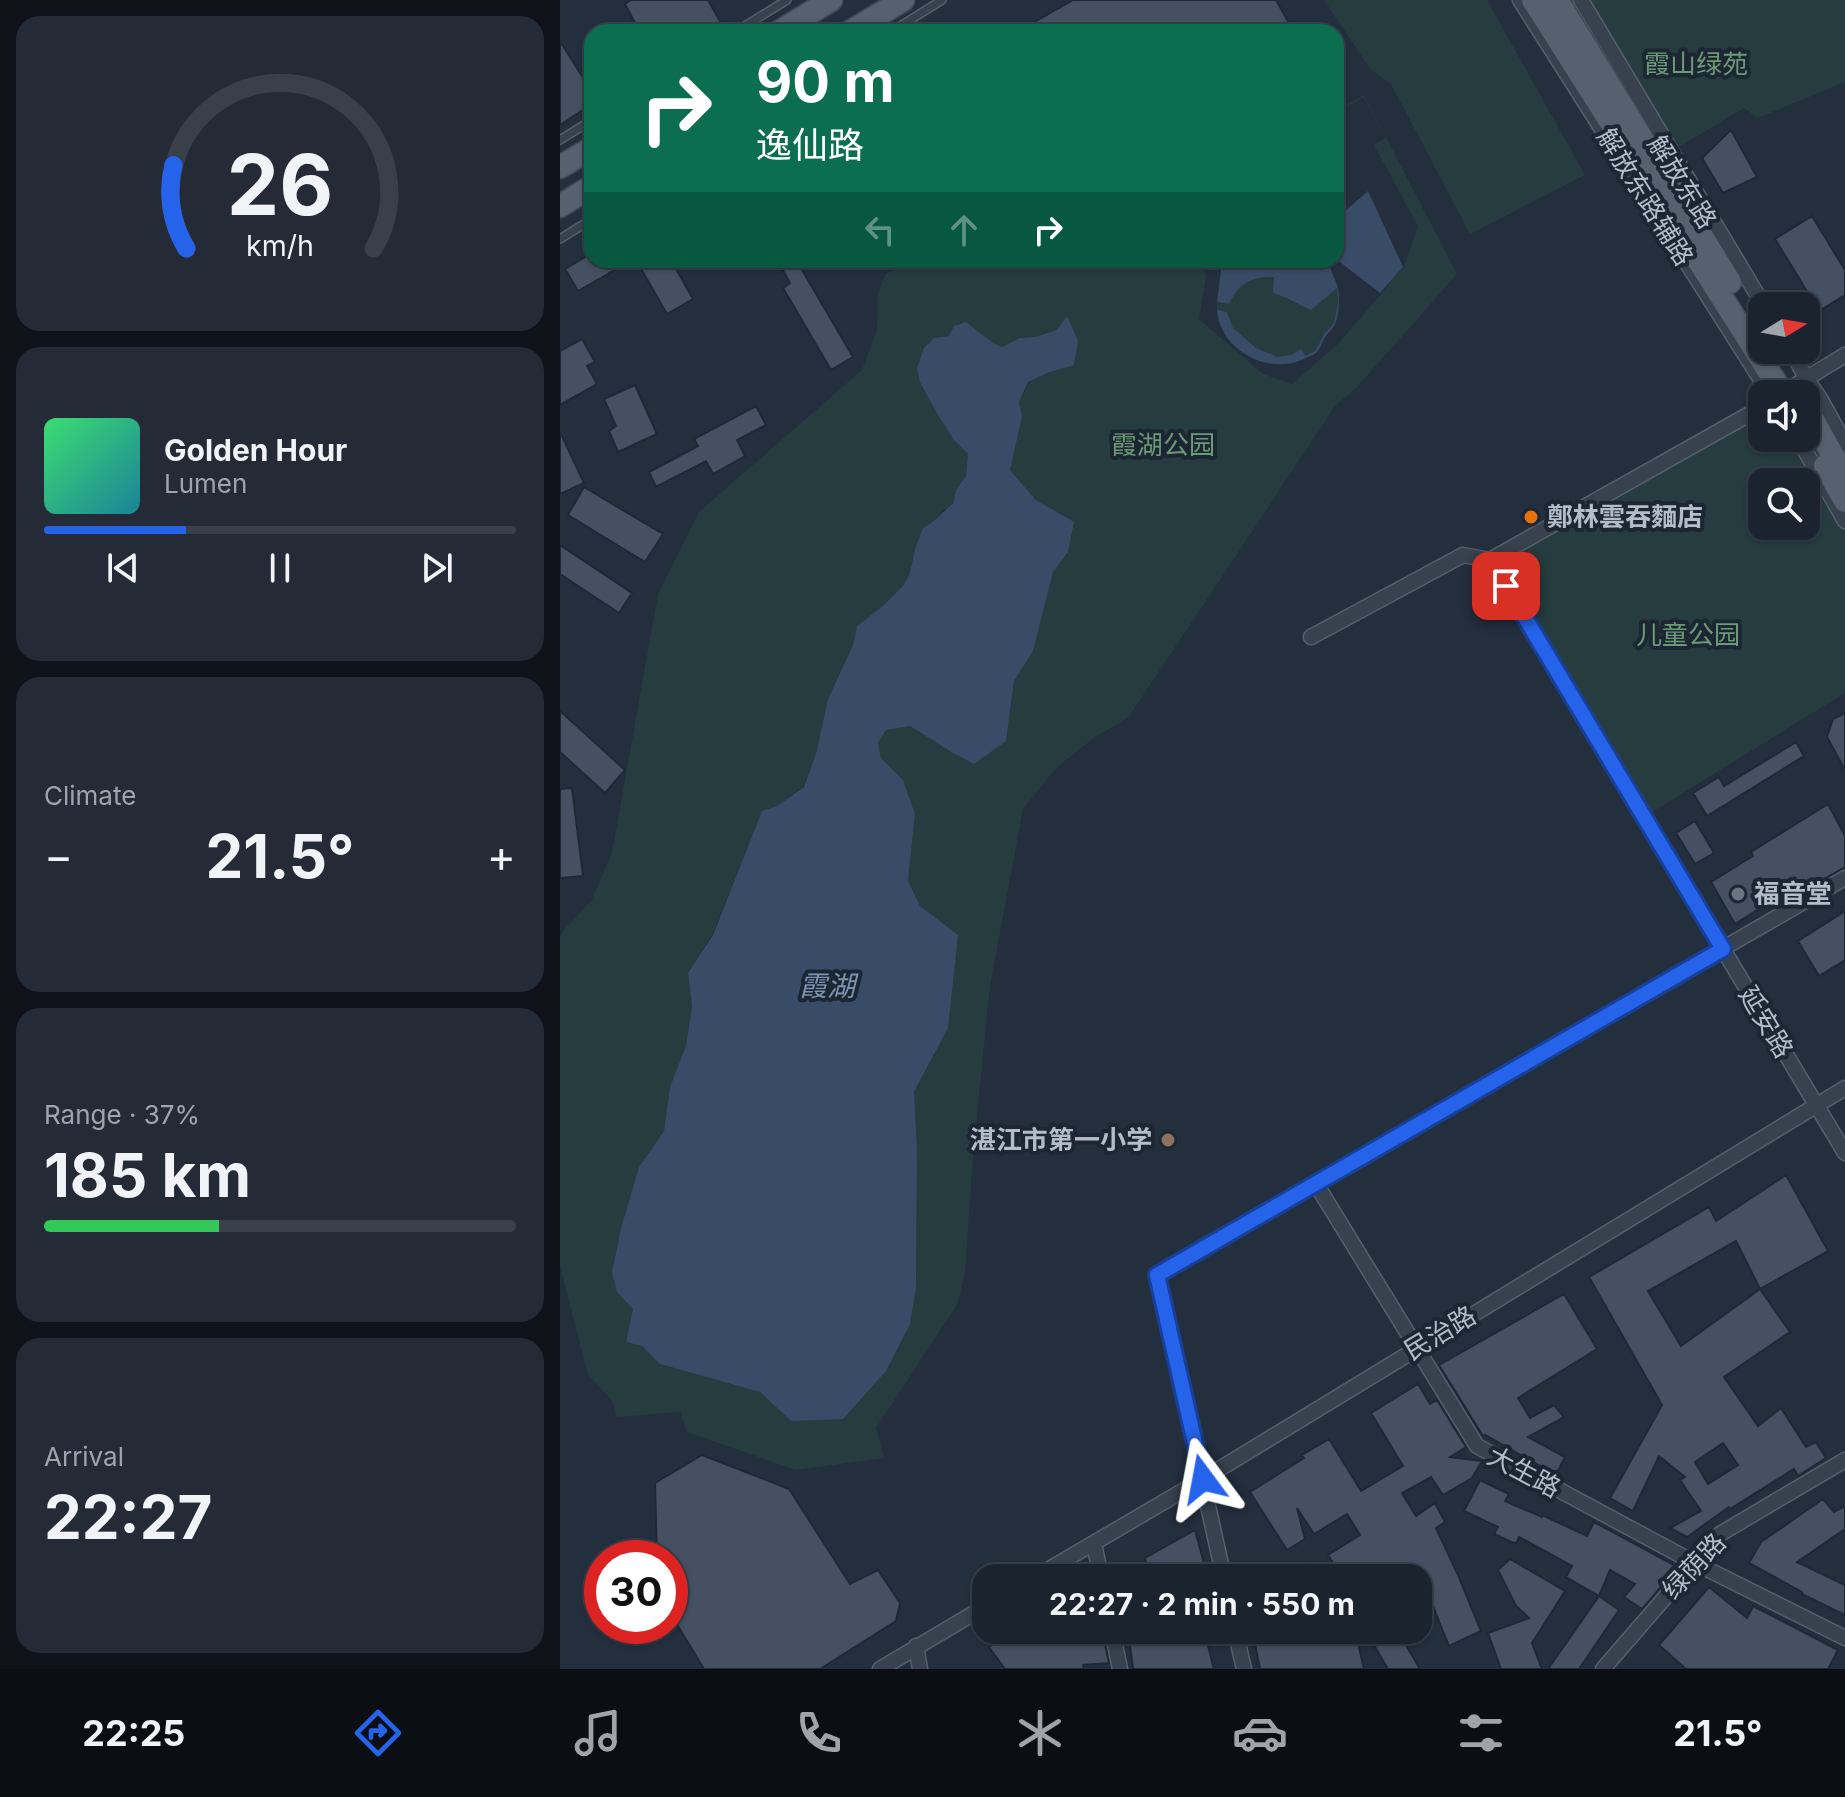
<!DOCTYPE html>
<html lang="en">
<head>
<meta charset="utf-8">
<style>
  :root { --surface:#1b232e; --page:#242b36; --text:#f1f3f6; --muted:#a0a4aa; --line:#39404a; --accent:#2563eb }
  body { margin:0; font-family:Inter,"Noto Sans SC",sans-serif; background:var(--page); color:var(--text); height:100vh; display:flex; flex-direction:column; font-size:30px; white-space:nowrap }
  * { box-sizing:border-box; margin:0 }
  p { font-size:26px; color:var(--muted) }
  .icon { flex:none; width:44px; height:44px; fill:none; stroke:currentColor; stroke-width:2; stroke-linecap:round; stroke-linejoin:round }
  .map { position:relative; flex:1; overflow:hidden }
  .drawer { display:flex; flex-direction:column; gap:16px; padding:16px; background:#0f1319; width:560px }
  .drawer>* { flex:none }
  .hud { position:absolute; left:24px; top:24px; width:760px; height:244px; border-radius:24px; box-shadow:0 2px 6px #0004,0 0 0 2px var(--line); background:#0b6e4f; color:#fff; overflow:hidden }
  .needle { width:52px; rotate:79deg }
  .tools { position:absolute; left:1188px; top:292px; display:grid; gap:16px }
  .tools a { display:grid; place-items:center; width:72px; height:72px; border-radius:16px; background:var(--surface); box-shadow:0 2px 6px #0004,0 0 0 2px var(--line); font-size:40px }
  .speed { position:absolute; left:24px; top:1540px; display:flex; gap:16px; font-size:40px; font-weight:700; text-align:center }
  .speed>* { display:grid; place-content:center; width:104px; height:104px; border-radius:50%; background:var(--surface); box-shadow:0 2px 6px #0004,0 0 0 2px var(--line); line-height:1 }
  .speed .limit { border:12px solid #d22; background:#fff; color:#111 }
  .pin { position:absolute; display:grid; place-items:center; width:68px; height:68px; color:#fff; margin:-34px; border-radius:16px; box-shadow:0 4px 12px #0006 }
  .me { position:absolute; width:88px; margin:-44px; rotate:347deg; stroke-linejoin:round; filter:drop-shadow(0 0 6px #0008) }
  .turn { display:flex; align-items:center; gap:28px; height:168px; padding:0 40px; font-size:36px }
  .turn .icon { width:104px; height:104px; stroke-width:2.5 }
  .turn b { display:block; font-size:56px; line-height:68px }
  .lanes { display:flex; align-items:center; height:76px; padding:0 40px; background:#0003; justify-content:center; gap:40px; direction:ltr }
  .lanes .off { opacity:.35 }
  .big { font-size:60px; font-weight:700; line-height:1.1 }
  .drawer .widget { flex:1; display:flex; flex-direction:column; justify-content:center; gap:12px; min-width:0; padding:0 28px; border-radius:24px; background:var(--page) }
  .drawer .dial { align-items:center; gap:0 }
  .dial svg { height:208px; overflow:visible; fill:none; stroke:var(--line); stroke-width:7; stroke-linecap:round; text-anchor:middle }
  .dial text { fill:var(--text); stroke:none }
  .song { display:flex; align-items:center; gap:24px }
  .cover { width:96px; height:96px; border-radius:12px; background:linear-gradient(135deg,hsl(140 70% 55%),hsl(190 70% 35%)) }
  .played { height:8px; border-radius:4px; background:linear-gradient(90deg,var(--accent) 30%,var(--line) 30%) }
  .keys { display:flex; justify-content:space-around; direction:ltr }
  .heat { display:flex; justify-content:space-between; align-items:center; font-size:44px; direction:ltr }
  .charge { height:12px; border-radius:6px; background:linear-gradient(90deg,#34c759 37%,var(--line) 0) }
  .trip { position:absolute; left:412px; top:1564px; width:460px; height:80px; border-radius:24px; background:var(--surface); box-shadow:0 2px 6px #0004,0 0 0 2px var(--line); font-weight:700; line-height:80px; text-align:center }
  .tabs { display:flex; height:128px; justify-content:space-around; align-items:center; background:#0b0e12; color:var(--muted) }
  .tabs .icon { width:56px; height:56px }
  .tabs .current { color:var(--accent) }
  .tabs b { font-size:36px; color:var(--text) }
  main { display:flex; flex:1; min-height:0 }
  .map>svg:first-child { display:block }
  .green { fill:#263c3f; fill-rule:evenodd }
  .water { fill:#394c67 }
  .building { fill:#455162; stroke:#1f2835; stroke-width:2; fill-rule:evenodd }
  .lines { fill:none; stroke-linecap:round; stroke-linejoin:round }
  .lane-casing { stroke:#565f6c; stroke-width:10 }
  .street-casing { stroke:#565f6c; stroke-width:17 }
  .primary-casing { stroke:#414a57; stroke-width:25 }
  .lane { stroke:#38414e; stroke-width:7 }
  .street { stroke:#38414e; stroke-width:14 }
  .primary { stroke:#56606e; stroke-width:22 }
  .route-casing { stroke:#184099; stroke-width:20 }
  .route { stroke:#2563eb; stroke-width:14 }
  .food-dot { fill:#e8710a; stroke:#1d2633; stroke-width:3 }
  .worship-dot { fill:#6b7280; stroke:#1d2633; stroke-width:3 }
  .education-dot { fill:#8d6e63; stroke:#1d2633; stroke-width:3 }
  .labels { text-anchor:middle; stroke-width:8; stroke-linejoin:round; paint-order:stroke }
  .park-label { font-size:26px; fill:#6b9a76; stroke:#1d2633 }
  .street-label { font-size:26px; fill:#b4bcc9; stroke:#1d2633 }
  .poi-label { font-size:26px; font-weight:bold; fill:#b4bcc9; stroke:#1d2633; text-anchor:start }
  .water-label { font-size:28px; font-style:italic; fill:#7c92b1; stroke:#1d2633 }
</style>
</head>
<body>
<main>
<section class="drawer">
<div class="widget dial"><svg viewBox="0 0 100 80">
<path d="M14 69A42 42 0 1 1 86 69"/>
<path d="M14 69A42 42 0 0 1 9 37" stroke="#2563eb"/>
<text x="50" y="56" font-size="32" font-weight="700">26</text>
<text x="50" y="72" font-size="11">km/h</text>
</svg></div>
<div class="widget">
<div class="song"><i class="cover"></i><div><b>Golden Hour</b><p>Lumen</p></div></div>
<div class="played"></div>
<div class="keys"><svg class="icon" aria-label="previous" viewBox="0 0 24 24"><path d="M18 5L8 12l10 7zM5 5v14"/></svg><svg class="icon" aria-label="pause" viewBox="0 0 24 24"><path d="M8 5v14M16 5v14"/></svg><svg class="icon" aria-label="next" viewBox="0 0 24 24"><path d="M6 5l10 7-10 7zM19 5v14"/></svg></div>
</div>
<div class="widget"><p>Climate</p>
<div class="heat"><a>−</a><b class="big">21.5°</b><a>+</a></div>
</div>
<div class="widget"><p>Range · 37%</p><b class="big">185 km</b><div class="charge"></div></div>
<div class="widget"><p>Arrival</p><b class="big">22:27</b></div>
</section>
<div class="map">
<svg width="1285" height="1669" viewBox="0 0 1285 1669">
  <rect width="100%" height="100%" fill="#242f3e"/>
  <path class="green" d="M764 0H927L1025 175 910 234 831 84 811 70Z
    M1022 0H1285V82L1198 118 1184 108 1114 150Z
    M804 95 897 274 796 388 776 405 568 718 535 737 496 768 463 809 430 986 413 1157 405 1273 397 1305 316 1428 324 1458 236 1470 127 1432 120 1412 57 1417 52 1400 28 1375 0 1266V938L4 930 31 901 52 853 98 594 139 512 302 370 317 330 318 293 326 273 369 260H642L646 277 639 319 703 374 732 384 778 344 844 267 858 226 814 145 826 138 804 97 776 113V111ZM507 317 490 372 469 382 459 402 462 417 450 470 476 500 514 523 508 552 493 572 473 651 454 681 450 713 414 764 393 753 350 726 326 730 318 743 321 758 343 780 355 814 348 881 360 906 398 935 375 1054 354 1092 357 1148 356 1286 231 1421 200 1392 100 1364 82 1346 66 1342 73 1309 52 1271 61 1228 79 1167 104 1131 110 1087 126 1047 132 1007 128 973 152 935 202 812 217 806 243 787 257 750 268 699 293 645 297 626 323 606 343 586 350 573 355 549 382 511 394 504 396 490 406 476 408 454 394 440 370 398 374 338 389 336 406 322 433 343 442 347 460 338 475 337 497 330Z
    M698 276 715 277 729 297 737 304 777 287 778 303 774 323 764 334 756 350 745 357H718L696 348 673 328 667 312 657 310V302L669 304 675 290Z
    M1202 407V438H1246V436L1285 510V693L1084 817 930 560ZM1202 482H1246V526H1202Z"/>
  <path class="water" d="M808 191 843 267 820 293 776 259V219Z
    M665 260H768C770 270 776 280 778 289 780 300 779 317 774 326 772 330 768 332 766 336 762 341 761 348 757 352 754 355 750 356 746 358 710 377 660 351 657 310L667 312 673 328 696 348 718 357 731 355 741 349 745 356 756 350 764 334 774 323 778 303 777 288 751 310C737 304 727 297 713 293L714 277C692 276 679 283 669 304L657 302 661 270Z
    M507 316 518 341 514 365 490 372 468 382 459 402 462 417 450 470 476 500 514 522 508 552 493 572 473 651 454 681 446 741 414 764 393 753 350 726 326 730 318 743 321 758 343 780 355 814 348 881 360 906 398 935 388 1028 354 1092 357 1148 356 1286 350 1324 326 1371 283 1419 231 1421 200 1392 100 1364 82 1346 66 1342 73 1309 57 1292 52 1272 61 1228 79 1167 104 1131 110 1087 126 1046 132 1007 128 973 153 935 202 811 217 806 244 787 257 750 268 699 293 645 297 626 323 606 343 586 350 573 355 549 363 528C378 520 380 513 393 504L396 490 406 476 408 454 394 440 378 415 360 382 357 368 364 348 374 338 389 336 394 326 406 322 433 343 442 347 460 338 475 337 497 330Z"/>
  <path class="building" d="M71 0H148L161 23 145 32H80L65 4Z
    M513 0H716L734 32H457Z
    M0 41 32 92V104L0 125Z
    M1171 130 1197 177 1163 193 1142 158Z
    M1252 216 1285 270V295L1259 311 1215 239Z
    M32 253V260H72L18 291 5 269Z
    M76 260H111L133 299 107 314Z
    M217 260H260L242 270 293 357 271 370 223 288 230 283Z
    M22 339 35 362 27 366 37 384 0 405V351Z
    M75 385 97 434 58 452 49 431 56 426 44 399Z
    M196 406 206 425 177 440 185 456 153 474 146 461 96 487 89 472 138 446 134 439Z
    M0 432 24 483 0 494Z
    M24 487 103 534 85 562 8 515Z
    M0 545 72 593 59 613 0 574Z
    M0 711 65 770 45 793 0 752Z
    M1285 713V770L1267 737 1273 719Z
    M1236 742 1244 756 1147 816 1133 793 1159 777 1164 786Z
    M12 788 23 876 0 878V789Z
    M1268 804 1285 836V867L1220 904 1216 898 1175 924 1151 882 1193 856 1191 852Z
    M1135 821 1154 853 1135 864 1116 833Z
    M1285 911V960L1259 976 1238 941Z
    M1226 1175 1268 1251 1200 1289 1230 1332 1164 1377 1198 1426 1221 1408 1246 1447 1256 1442 1266 1458 1238 1476 1234 1469 1170 1509 1169 1507 1127 1537 1110 1528 1141 1511 1120 1480 1125 1477 1099 1456 1073 1511 1050 1498 1102 1405 1029 1277 1149 1207 1156 1221ZM1176 1241 1200 1289 1121 1346 1088 1291ZM1163 1443 1178 1465 1148 1484 1135 1462Z
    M1004 1294 1037 1349 958 1398 970 1418 994 1405 1004 1417 968 1437 1005 1457 996 1475 925 1435 923 1436 879 1365Z
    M858 1384 870 1404 877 1400 906 1447 890 1457 922 1461 912 1478 883 1495 871 1477 842 1493 856 1516 875 1503 885 1522 876 1528 898 1575 921 1631 889 1646 864 1584 858 1587V1578H783L768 1555 800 1535 787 1514 754 1534 737 1508 745 1539 727 1550 690 1492 744 1458 742 1455 769 1439 801 1491 843 1466 811 1413Z
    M142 1455 229 1489 290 1584 318 1570 340 1603 336 1621 260 1669H144L110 1613V1558H97L95 1483Z
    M920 1480 949 1494 945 1501 982 1517V1515L1027 1536 1034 1522 1118 1567 1082 1609 1064 1597 1075 1584 1050 1570 1039 1596 1006 1577 1012 1566 959 1537 956 1544 934 1534 938 1527 904 1511Z
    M1263 1499 1274 1512 1285 1506V1529L1237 1562 1285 1585V1615L1242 1594V1592L1189 1563 1201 1542Z
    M635 1530 648 1578H590L585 1558Z
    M950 1559 1005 1591 972 1643 982 1669H941L928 1633 969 1618 956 1606 938 1570Z
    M750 1562 754 1578H700L699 1572Z
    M1149 1587 1187 1618 1193 1606 1278 1650 1268 1669H1126L1099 1645Z
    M1039 1596 1059 1610 1019 1669H988Z
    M458 1630H542L549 1663 523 1665 524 1669H445L429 1647Z
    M568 1630H644L654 1669H573Z
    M687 1630H795L804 1669H700L695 1644 690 1645Z
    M805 1630H837L860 1669H828Z"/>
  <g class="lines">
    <g class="lane-casing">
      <path id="lane" d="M175 32 227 0
        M331 32 382 0
        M0 140 32 120
        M0 239 32 219"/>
    </g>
    <g class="street-casing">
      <path id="street" d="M960 0 1210 394
        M1021 0 1204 306
        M1231 350 1246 378 1261 400 1285 444
        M1224 394 1234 386 1285 355
        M1238 438 1285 521
        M930 560 1285 1153
        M751 637 903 555 930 560 1202 407
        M756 1184 917 1446 1135 1563 1285 1638
        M534 1543 541 1578
        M474 1578 643 1479 1285 1088
        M664 1578 597 1275 1285 878
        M552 1630 560 1669
        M675 1630 684 1669
        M356 1646 360 1669
        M320 1669 426 1606
        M1043 1669 1160 1534 1285 1460"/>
    </g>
    <g class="primary-casing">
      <path id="primary" d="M973 0 1223 394
        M997 0 1170 282
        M219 32 271 0
        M290 32 343 0
        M0 167 32 148
        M0 206 32 186
        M1246 407 1285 477
        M1265 466 1285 501"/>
    </g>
    <use href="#lane" class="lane"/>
    <use href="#street" class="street"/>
    <use href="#primary" class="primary"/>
  </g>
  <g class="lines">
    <g class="route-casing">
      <path id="route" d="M643 1479 597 1275 1163 949 946 586"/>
    </g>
    <use href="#route" class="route"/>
  </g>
  <circle class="food-dot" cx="971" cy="517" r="8"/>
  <circle class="worship-dot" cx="1178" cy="894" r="8"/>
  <circle class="education-dot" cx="608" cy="1140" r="8"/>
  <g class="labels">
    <g class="park-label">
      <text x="1136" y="73">霞山绿苑</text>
      <text x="603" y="454">霞湖公园</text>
      <text x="1128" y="644">儿童公园</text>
    </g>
    <g class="street-label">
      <text transform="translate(1122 182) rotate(58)" y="9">解放东路</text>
      <text transform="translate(1085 197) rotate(58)" y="9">解放东路辅路</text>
      <text transform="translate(1206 1022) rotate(59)" y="9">延安路</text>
      <text transform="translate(880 1333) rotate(-31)" y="9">民治路</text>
      <text transform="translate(964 1472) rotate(28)" y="9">大生路</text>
      <text transform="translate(1134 1566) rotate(-47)" y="9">绿荫路</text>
    </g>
    <g class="poi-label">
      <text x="987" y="526">鄭林雲吞麵店</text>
      <text x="1194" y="903">福音堂</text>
      <text x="592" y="1149" text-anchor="end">湛江市第一小学</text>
    </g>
    <g class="water-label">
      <text x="267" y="996">霞湖</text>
    </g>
  </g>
</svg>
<div class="tools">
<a><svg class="needle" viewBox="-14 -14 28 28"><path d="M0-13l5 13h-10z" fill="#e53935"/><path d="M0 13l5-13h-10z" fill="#a0a4aa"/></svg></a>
<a><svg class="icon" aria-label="sound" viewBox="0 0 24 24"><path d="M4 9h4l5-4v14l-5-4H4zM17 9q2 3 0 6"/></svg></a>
<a><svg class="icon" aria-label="search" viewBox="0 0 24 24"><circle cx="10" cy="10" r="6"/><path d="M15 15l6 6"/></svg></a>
</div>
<div class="speed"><div class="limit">30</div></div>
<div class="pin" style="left:946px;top:586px;background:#d93025"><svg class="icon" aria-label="arrive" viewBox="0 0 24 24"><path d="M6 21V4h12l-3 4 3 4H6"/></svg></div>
<svg class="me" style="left:643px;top:1479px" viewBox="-20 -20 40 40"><path d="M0-17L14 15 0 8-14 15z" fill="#2563eb" stroke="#fff" stroke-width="4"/></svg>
<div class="trip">22:27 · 2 min · 550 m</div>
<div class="hud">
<div class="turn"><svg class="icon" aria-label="right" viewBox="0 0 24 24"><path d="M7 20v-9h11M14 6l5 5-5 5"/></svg><div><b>90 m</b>逸仙路</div></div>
<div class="lanes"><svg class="icon off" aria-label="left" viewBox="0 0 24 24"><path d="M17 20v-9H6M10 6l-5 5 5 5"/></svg><svg class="icon off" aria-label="ahead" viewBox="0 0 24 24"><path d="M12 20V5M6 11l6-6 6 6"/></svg><svg class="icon" aria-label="right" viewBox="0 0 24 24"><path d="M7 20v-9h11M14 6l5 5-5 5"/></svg></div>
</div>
</div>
</main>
<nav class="tabs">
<b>22:25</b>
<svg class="icon current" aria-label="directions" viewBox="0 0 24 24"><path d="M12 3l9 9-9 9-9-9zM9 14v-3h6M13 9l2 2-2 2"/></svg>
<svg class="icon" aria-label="music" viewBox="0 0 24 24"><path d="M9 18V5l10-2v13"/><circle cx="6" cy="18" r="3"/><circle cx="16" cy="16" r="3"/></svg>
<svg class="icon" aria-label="phone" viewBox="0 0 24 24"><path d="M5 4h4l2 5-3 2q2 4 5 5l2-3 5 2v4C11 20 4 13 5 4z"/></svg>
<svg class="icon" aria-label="climate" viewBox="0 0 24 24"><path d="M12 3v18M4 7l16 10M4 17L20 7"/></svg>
<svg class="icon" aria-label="car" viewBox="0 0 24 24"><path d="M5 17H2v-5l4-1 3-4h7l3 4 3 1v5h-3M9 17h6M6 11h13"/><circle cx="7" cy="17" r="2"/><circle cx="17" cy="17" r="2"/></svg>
<svg class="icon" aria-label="filters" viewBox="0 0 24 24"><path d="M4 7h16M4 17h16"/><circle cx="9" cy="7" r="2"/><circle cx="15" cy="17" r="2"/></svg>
<b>21.5°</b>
</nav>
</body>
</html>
